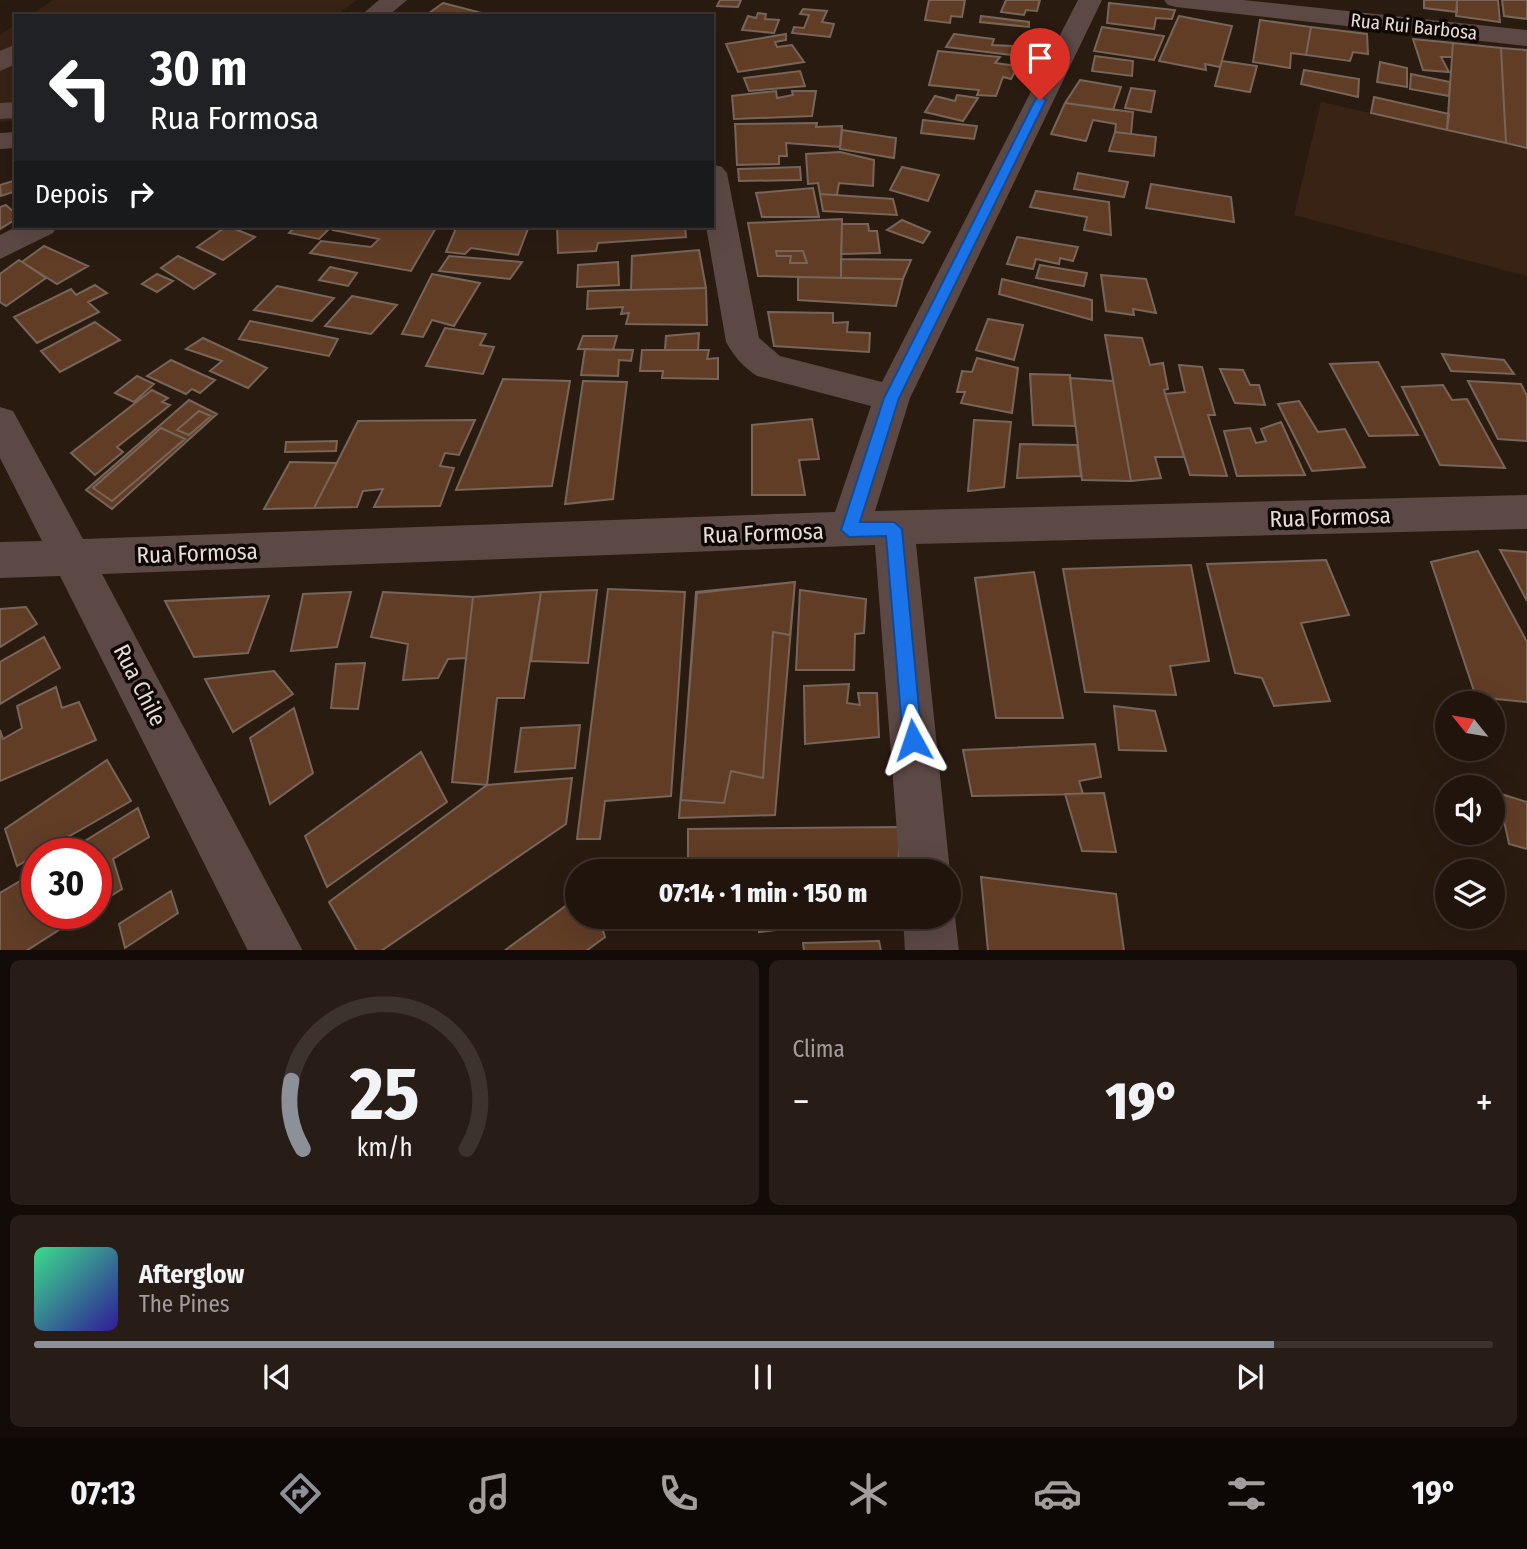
<!DOCTYPE html>
<html lang="pt">
<head>
<meta charset="utf-8">
<style>
  :root { --surface:#20140d; --page:#281d16; --text:#f1f3f6; --muted:#a29e9d; --line:#3d332e; --accent:#8c9099 }
  body { margin:0; font-family:"Fira Sans Condensed",sans-serif; background:var(--page); color:var(--text); height:100vh; display:flex; flex-direction:column; font-size:26px; white-space:nowrap }
  * { box-sizing:border-box; margin:0 }
  p { font-size:23px; color:var(--muted) }
  .icon { flex:none; width:38px; height:38px; fill:none; stroke:currentColor; stroke-width:2; stroke-linecap:round; stroke-linejoin:round }
  .map { position:relative; height:950px; overflow:hidden }
  .panel { display:flex; flex-direction:column; gap:10px; padding:10px; background:#120b07; flex:1 }
  .panel>* { flex:none }
  .hud { position:absolute; left:14px; top:14px; width:700px; height:214px; border-radius:0px; box-shadow:0 7px 28px #0002,0 0 0 2px var(--line); background:#202124; color:#fff; overflow:hidden }
  .needle { width:46px; rotate:300deg }
  .tools { position:absolute; left:1435px; top:691px; display:grid; gap:14px }
  .tools a { display:grid; place-items:center; width:70px; height:70px; border-radius:50%; background:var(--surface); box-shadow:0 7px 28px #0002,0 0 0 2px var(--line); font-size:35px }
  .speed { position:absolute; left:21px; top:838px; display:flex; gap:14px; font-size:35px; font-weight:700; text-align:center }
  .speed>* { display:grid; place-content:center; width:91px; height:91px; border-radius:50%; background:var(--surface); box-shadow:0 7px 28px #0002,0 0 0 2px var(--line); line-height:1 }
  .speed .limit { border:10px solid #d22; background:#fff; color:#111 }
  .pin { position:absolute; display:grid; place-items:center; width:60px; height:60px; color:#fff; margin:-72px -30px; border-radius:50% 50% 50% 0; rotate:-45deg; box-shadow:0 0 7px #0007 }
  .pin .icon { rotate:45deg }
  .me { position:absolute; width:77px; margin:-38px; rotate:355deg; stroke-linejoin:round; filter:drop-shadow(0 0 5px #0008) }
  .turn { display:flex; align-items:center; gap:24px; height:147px; padding:0 21px; font-size:32px }
  .turn .icon { width:91px; height:91px; stroke-width:2.5 }
  .turn b { display:block; font-size:49px; line-height:60px }
  .then { display:flex; align-items:center; height:66px; padding:0 21px; background:#0003; gap:14px; font-size:26px }
  .big { font-size:52px; font-weight:800; line-height:1.1 }
  .panel .tile { flex:1; display:flex; flex-direction:column; justify-content:center; gap:10px; min-width:0; padding:0 24px; border-radius:10px; background:var(--page) }
  .panel .dial { align-items:center; gap:0 }
  .dial svg { height:182px; overflow:visible; fill:none; stroke:var(--line); stroke-width:7; stroke-linecap:round; text-anchor:middle }
  .dial text { fill:var(--text); stroke:none }
  .song { display:flex; align-items:center; gap:21px }
  .cover { width:84px; height:84px; border-radius:10px; background:linear-gradient(135deg,hsl(150 70% 55%),hsl(250 70% 35%)) }
  .played { height:7px; border-radius:4px; background:linear-gradient(90deg,var(--accent) 85%,var(--line) 85%) }
  .keys { display:flex; justify-content:space-around; direction:ltr }
  .heat { display:flex; justify-content:space-between; align-items:center; font-size:38px; direction:ltr }
  .panel .tiles { flex:1; display:grid; gap:10px; grid-template-columns:1fr 1fr }
  .tile:last-child { grid-column:span 2 }
  .trip { position:absolute; left:565px; top:859px; width:396px; height:70px; border-radius:35px; background:var(--surface); box-shadow:0 7px 28px #0002,0 0 0 2px var(--line); font-weight:800; line-height:70px; text-align:center }
  .tab-bar { display:flex; height:112px; justify-content:space-around; align-items:center; background:#0d0805; color:var(--muted) }
  .tab-bar .icon { width:49px; height:49px }
  .tab-bar .current { color:var(--accent) }
  .tab-bar b { font-size:32px; color:var(--text) }
  .map>svg:first-child { display:block }
  .built { fill:#382315 }
  .building { fill:#613d26; stroke:#776559; stroke-width:2 }
  .lines { fill:none; stroke-linecap:round; stroke-linejoin:round }
  .minor { fill:#5c4845; fill-rule:evenodd }
  .route { fill:#1a73e8; stroke:#114b97; stroke-width:2 }
  .labels { text-anchor:middle; stroke-width:7; stroke-linejoin:round; paint-order:stroke }
  .far-street-label { font-size:19px; fill:#e7dcd6; stroke:#0e0804 }
  .street-label { font-size:23px; fill:#e7dcd6; stroke:#0e0804 }
</style>
</head>
<body>
<div class="map">
<svg width="1527" height="951" viewBox="0 0 1527 951">
  <rect width="100%" height="100%" fill="#2a1b11"/>
  <path class="built" d="M53 0H357L335 16H29Z
    M16 24V120L0 122V35Z
    M1321 102 1527 148V276L1294 215Z"/>
  <path class="building" d="M720 0H741L738 7 717 6Z
    M929 0H965L962 17 951 16 950 23 925 20Z
    M1006 0H1040L1037 11 1026 10 1024 15 1001 12Z
    M1424 0H1457V12L1424 8Z
    M1457 0H1498L1500 22 1456 16Z
    M1502 0H1527V19L1504 16Z
    M443 3 482 13 477 16H425Z
    M1109 3 1175 10 1172 19 1156 18 1154 29 1107 23Z
    M803 9 827 11 822 22 834 24 830 37 792 33 794 27 804 28 809 15 800 14Z
    M758 13 766 14 765 19 779 20 774 33 742 30 748 16 756 18Z
    M981 16 1029 22V27L980 22Z
    M1179 16 1232 26 1220 67 1205 64 1206 70 1159 61Z
    M1260 20 1311 27 1306 55 1291 53 1290 68 1253 62Z
    M1102 27 1164 36 1154 60 1094 51Z
    M1311 27 1367 34 1368 54 1353 52 1350 61 1306 55Z
    M786 34V40L775 42 777 47 792 45 804 62 738 72 726 44Z
    M954 34 994 39 992 45 1012 46V55L946 47Z
    M1413 39 1453 43 1452 57H1441L1449 72 1423 70Z
    M1453 43 1501 48 1506 143 1447 130Z
    M1501 48 1527 50V148L1506 143Z
    M938 51 1000 57 995 63 1018 66 1011 79 1003 77 996 96 977 95 979 90 929 85Z
    M1095 56 1133 61 1132 76 1092 71Z
    M1222 61 1257 66 1250 92 1215 86Z
    M1380 62 1407 68V87L1377 82Z
    M1304 70 1359 79 1358 97 1301 84Z
    M800 71 805 86 749 91 744 78Z
    M1411 74 1450 82 1449 96 1410 89Z
    M1080 80 1121 87 1113 110 1065 103Z
    M1131 88 1155 91 1151 112 1125 108Z
    M776 91 777 98 793 95 792 91H816L812 116 734 119 732 96Z
    M957 95 978 98 963 121 925 112 935 96 955 101Z
    M1374 97 1449 114 1447 130 1371 113Z
    M1065 103 1133 112 1131 134 1115 132 1116 124 1093 120 1086 141 1051 134Z
    M923 120 977 126 974 139 921 133Z
    M817 123 816 127 842 126 840 147 786 143 787 156H779V164L737 165 735 124Z
    M842 130 896 138 894 158 840 149Z
    M1115 132 1156 137 1154 156 1109 151Z
    M840 152 874 160 873 186 839 183 837 195 820 194 818 183 808 184 806 154Z
    M800 167 801 180 739 181 738 169Z
    M902 167 939 175 928 201 890 190Z
    M1078 173 1128 182 1124 197 1074 189Z
    M16 180V191L1 196 0 185Z
    M1151 184 1231 197 1234 222 1146 208Z
    M813 188 819 217H762L756 193Z
    M1036 191 1109 202 1111 235 1084 230 1087 217 1030 207Z
    M820 194 893 199 897 215 823 211Z
    M6 205 16 214V219L0 229V207Z
    M842 219 841 278 758 276 748 223Z
    M902 220 930 232 923 243 887 230Z
    M842 224H868L869 231H877L880 253 841 254Z
    M227 226 255 237 223 260 197 247Z
    M296 226H324L331 227 319 239 289 233Z
    M336 226H437L411 271 310 253 321 241 371 247 379 239 333 230Z
    M457 226H529L518 255 471 248 465 254 446 252Z
    M557 226H685L686 237 598 243 596 251 558 253Z
    M1017 237 1078 247 1073 261 1060 258 1059 264 1036 259 1033 269 1007 264Z
    M44 246 88 266 57 284 22 262Z
    M699 250 706 288 631 290 632 256Z
    M776 251H803L807 263H790L791 256H777Z
    M178 256 215 274 194 289 161 268Z
    M449 256 522 262 510 279 439 271Z
    M841 259 911 260 903 279 841 278Z
    M19 260 46 278 6 306 0 302V274Z
    M618 262 619 285 577 287 578 265Z
    M1040 265 1087 273 1084 286 1036 278Z
    M330 267 357 273 348 286 319 280Z
    M157 274 173 281 157 292 142 284Z
    M432 274 480 283 454 326 432 320 423 337 402 334Z
    M1101 275 1146 279 1156 313 1133 309 1134 315 1106 311Z
    M798 277 903 279 896 306 798 300Z
    M1002 279 1092 300V320L999 294Z
    M95 285 107 293 88 302 99 312 37 343 14 317 71 289 76 295Z
    M277 286 334 298 312 321 254 310Z
    M706 288 707 325 626 324 629 313 621 314 623 307 587 309 588 291Z
    M352 296 397 305 371 334 325 326Z
    M768 312 833 313V323L848 322 847 332 870 333 869 352 774 346Z
    M988 319 1023 325 1014 360 976 350Z
    M250 321 338 339 329 356 239 339Z
    M95 322 120 340 60 372 41 351Z
    M445 328 486 334 480 345 494 347 483 374 426 366Z
    M699 333 698 350H665L666 336Z
    M1105 335 1142 338 1150 365 1163 363 1168 389 1164 390 1184 457H1155L1161 478 1131 481Z
    M583 336H617L613 350 578 349Z
    M203 338 267 368 248 388 210 371 222 361 186 349Z
    M585 349 633 350 631 361 619 360 618 376 581 375Z
    M642 350H709L707 359 718 358V379L662 378 663 371H640Z
    M1442 354 1504 360 1514 374 1451 371Z
    M977 358 1018 368 1012 413 961 403 965 392H957L962 371 972 372Z
    M171 360 201 374 215 380 200 393 192 389 186 394 147 376Z
    M1378 362 1418 435 1369 436 1330 364Z
    M1179 365 1202 367 1215 415H1208L1227 476 1190 475 1165 394 1185 392Z
    M1220 369 1243 370 1250 385H1259L1265 405 1235 403Z
    M1030 374 1070 375 1075 426 1033 425Z
    M137 376 154 384 134 402 115 393Z
    M1070 378 1113 381 1131 481 1082 480Z
    M503 379 570 381 552 486 456 490Z
    M583 381 627 382 613 499 565 504Z
    M1468 381 1521 384 1527 396V441L1498 439Z
    M1443 385 1452 400 1467 399 1505 468 1440 465 1402 387Z
    M152 390 168 398 162 402 170 405 117 447 123 452 95 475 71 453Z
    M189 400 217 414 112 509 86 490Z
    M1299 401 1318 432 1345 429 1365 467 1312 471 1278 404Z
    M199 411 211 416 189 435 177 430Z
    M812 419 819 459 799 460 805 495H752V425Z
    M475 420 459 455 445 453 440 466 454 468 440 506 374 507 383 489 363 491 357 507 314 508 358 421Z
    M974 420 1011 422 1004 487 968 491Z
    M1281 422 1305 475 1237 476 1224 431 1250 428 1256 443 1266 441 1261 429Z
    M161 428 185 439 112 501 93 488Z
    M337 441 336 451 285 452 286 442Z
    M1020 444 1077 445 1081 476 1017 478Z
    M290 462 337 463 314 508 264 509Z
    M1500 550 1527 552V601Z
    M1478 551 1527 642V702L1476 697 1431 562Z
    M1326 560 1349 615 1301 623 1330 701 1274 706 1262 678 1235 673 1207 564Z
    M1191 565 1209 661 1170 666 1176 695 1085 692 1063 569Z
    M1034 572 1063 718H996L975 578Z
    M795 582 775 815 679 818 697 593Z
    M795 582 790 635 773 632 763 778 731 771 724 803 681 800 696 592Z
    M608 589 685 592 671 796 605 801 600 839H577Z
    M597 590 588 663 531 661 541 592Z
    M800 590 866 599 864 633 855 634 854 670H796Z
    M351 592 337 647 291 651 303 594Z
    M383 592 473 597 466 658 448 659 438 678 403 680 408 644 371 637Z
    M541 592 524 698H497L487 785 452 782 473 597Z
    M269 596 248 653 194 657 165 601Z
    M26 607 37 624 0 647V609Z
    M44 637 60 668 0 704V662Z
    M365 663 358 709 331 708 336 664Z
    M274 671 293 694 233 732 205 679Z
    M849 684 847 703 860 705 858 693H877L879 737 805 744 804 686Z
    M56 687 62 708 79 702 96 740 0 781V730L3 739 22 728 17 706Z
    M1114 706 1155 711 1166 751 1119 750Z
    M294 708 313 773 270 804 250 738Z
    M580 725 575 768 515 772 521 728Z
    M1095 744 1101 777 1079 781 1083 794 972 796 963 750Z
    M421 752 447 802 327 887 305 836Z
    M107 760 131 801 17 866 5 829Z
    M572 778 566 824 381 951H357L329 902 487 785Z
    M1104 793 1116 852 1082 851 1065 794Z
    M1498 793 1527 802V849L1509 844Z
    M138 808 149 837 113 859 122 889 96 905V854H64Z
    M900 827 898 872H688V829Z
    M37 871V914H84L26 951H0V893Z
    M981 877 1116 894 1124 951H988Z
    M171 891 178 913 125 948 119 924Z
    M578 897V917H599L605 937 586 951H504Z
    M759 917H824L825 924 759 932Z
    M879 941 881 951H804L803 943Z"/>
  <g class="lines">
    <path class="minor" d="M379 0H407L388 16H360Z
      M1078 0H1102L910 398 875 511 1527 495V529L916 544 950 872 948 877V872H900L875 545 102 574 303 951H248L60 576 0 578V542L42 541 0 458V407L13 411 83 539 835 512 871 406 757 376C743 367 734 356 726 342L706 226H712V164L722 167 727 173 759 338 780 356 882 382Z
      M1164 0H1243L1527 30V46L1176 7 1168 5Z
      M16 44V64L0 71V51Z
      M16 102V118L0 119V103Z
      M16 132V148L0 149V133Z
      M18 226H57L53 233 0 259V235Z
      M948 901 955 917 959 951H905L903 917H948Z"/>
  </g>
  <path class="route" d="M1040 96 1046 100 899 398 860 522H894L902 529 922 740 920 746 913 749 906 746 903 740 886 536 849 537 841 530 884 398 1035 100Z"/>
  <g class="labels">
    <g class="far-street-label">
      <text transform="translate(1414 26) rotate(6)" y="7">Rua Rui Barbosa</text>
    </g>
    <g class="street-label">
      <text transform="translate(1330 517) rotate(-2)" y="8">Rua Formosa</text>
      <text transform="translate(763 533) rotate(-2)" y="8">Rua Formosa</text>
      <text transform="translate(197 553) rotate(-2)" y="8">Rua Formosa</text>
      <text transform="translate(140 685) rotate(63)" y="8">Rua Chile</text>
    </g>
  </g>
</svg>
<div class="tools">
<a><svg class="needle" viewBox="-14 -14 28 28"><path d="M0-13l5 13h-10z" fill="#e53935"/><path d="M0 13l5-13h-10z" fill="#a29e9d"/></svg></a>
<a><svg class="icon" aria-label="sound" viewBox="0 0 24 24"><path d="M4 9h4l5-4v14l-5-4H4zM17 9q2 3 0 6"/></svg></a>
<a><svg class="icon" aria-label="layers" viewBox="0 0 24 24"><path d="M12 4l9 5-9 5-9-5zM3 14l9 5 9-5"/></svg></a>
</div>
<div class="speed"><div class="limit">30</div></div>
<div class="pin" style="left:1040px;top:100px;background:#d93025"><svg class="icon" aria-label="arrive" viewBox="0 0 24 24"><path d="M6 21V4h12l-3 4 3 4H6"/></svg></div>
<svg class="me" style="left:913px;top:740px" viewBox="-20 -20 40 40"><path d="M0-17L14 15 0 8-14 15z" fill="#1a73e8" stroke="#fff" stroke-width="4"/></svg>
<div class="trip">07:14 · 1 min · 150 m</div>
<div class="hud">
<div class="turn"><svg class="icon" aria-label="left" viewBox="0 0 24 24"><path d="M17 20v-9H6M10 6l-5 5 5 5"/></svg><div><b>30 m</b>Rua Formosa</div></div>
<div class="then">Depois<svg class="icon" aria-label="right" viewBox="0 0 24 24"><path d="M7 20v-9h11M14 6l5 5-5 5"/></svg></div>
</div>
</div>
<section class="panel">
<div class="tiles">
<div class="tile dial"><svg viewBox="0 0 100 80">
<path d="M14 69A42 42 0 1 1 86 69"/>
<path d="M14 69A42 42 0 0 1 9 39" stroke="#8c9099"/>
<text x="50" y="56" font-size="32" font-weight="700">25</text>
<text x="50" y="72" font-size="11">km/h</text>
</svg></div>
<div class="tile"><p>Clima</p>
<div class="heat"><a>−</a><b class="big">19°</b><a>+</a></div>
</div>
<div class="tile">
<div class="song"><i class="cover"></i><div><b>Afterglow</b><p>The Pines</p></div></div>
<div class="played"></div>
<div class="keys"><svg class="icon" aria-label="previous" viewBox="0 0 24 24"><path d="M18 5L8 12l10 7zM5 5v14"/></svg><svg class="icon" aria-label="pause" viewBox="0 0 24 24"><path d="M8 5v14M16 5v14"/></svg><svg class="icon" aria-label="next" viewBox="0 0 24 24"><path d="M6 5l10 7-10 7zM19 5v14"/></svg></div>
</div>
</div>
</section>
<nav class="tab-bar">
<b>07:13</b>
<svg class="icon current" aria-label="directions" viewBox="0 0 24 24"><path d="M12 3l9 9-9 9-9-9zM9 14v-3h6M13 9l2 2-2 2"/></svg>
<svg class="icon" aria-label="music" viewBox="0 0 24 24"><path d="M9 18V5l10-2v13"/><circle cx="6" cy="18" r="3"/><circle cx="16" cy="16" r="3"/></svg>
<svg class="icon" aria-label="phone" viewBox="0 0 24 24"><path d="M5 4h4l2 5-3 2q2 4 5 5l2-3 5 2v4C11 20 4 13 5 4z"/></svg>
<svg class="icon" aria-label="climate" viewBox="0 0 24 24"><path d="M12 3v18M4 7l16 10M4 17L20 7"/></svg>
<svg class="icon" aria-label="car" viewBox="0 0 24 24"><path d="M5 17H2v-5l4-1 3-4h7l3 4 3 1v5h-3M9 17h6M6 11h13"/><circle cx="7" cy="17" r="2"/><circle cx="17" cy="17" r="2"/></svg>
<svg class="icon" aria-label="filters" viewBox="0 0 24 24"><path d="M4 7h16M4 17h16"/><circle cx="9" cy="7" r="2"/><circle cx="15" cy="17" r="2"/></svg>
<b>19°</b>
</nav>
</body>
</html>
